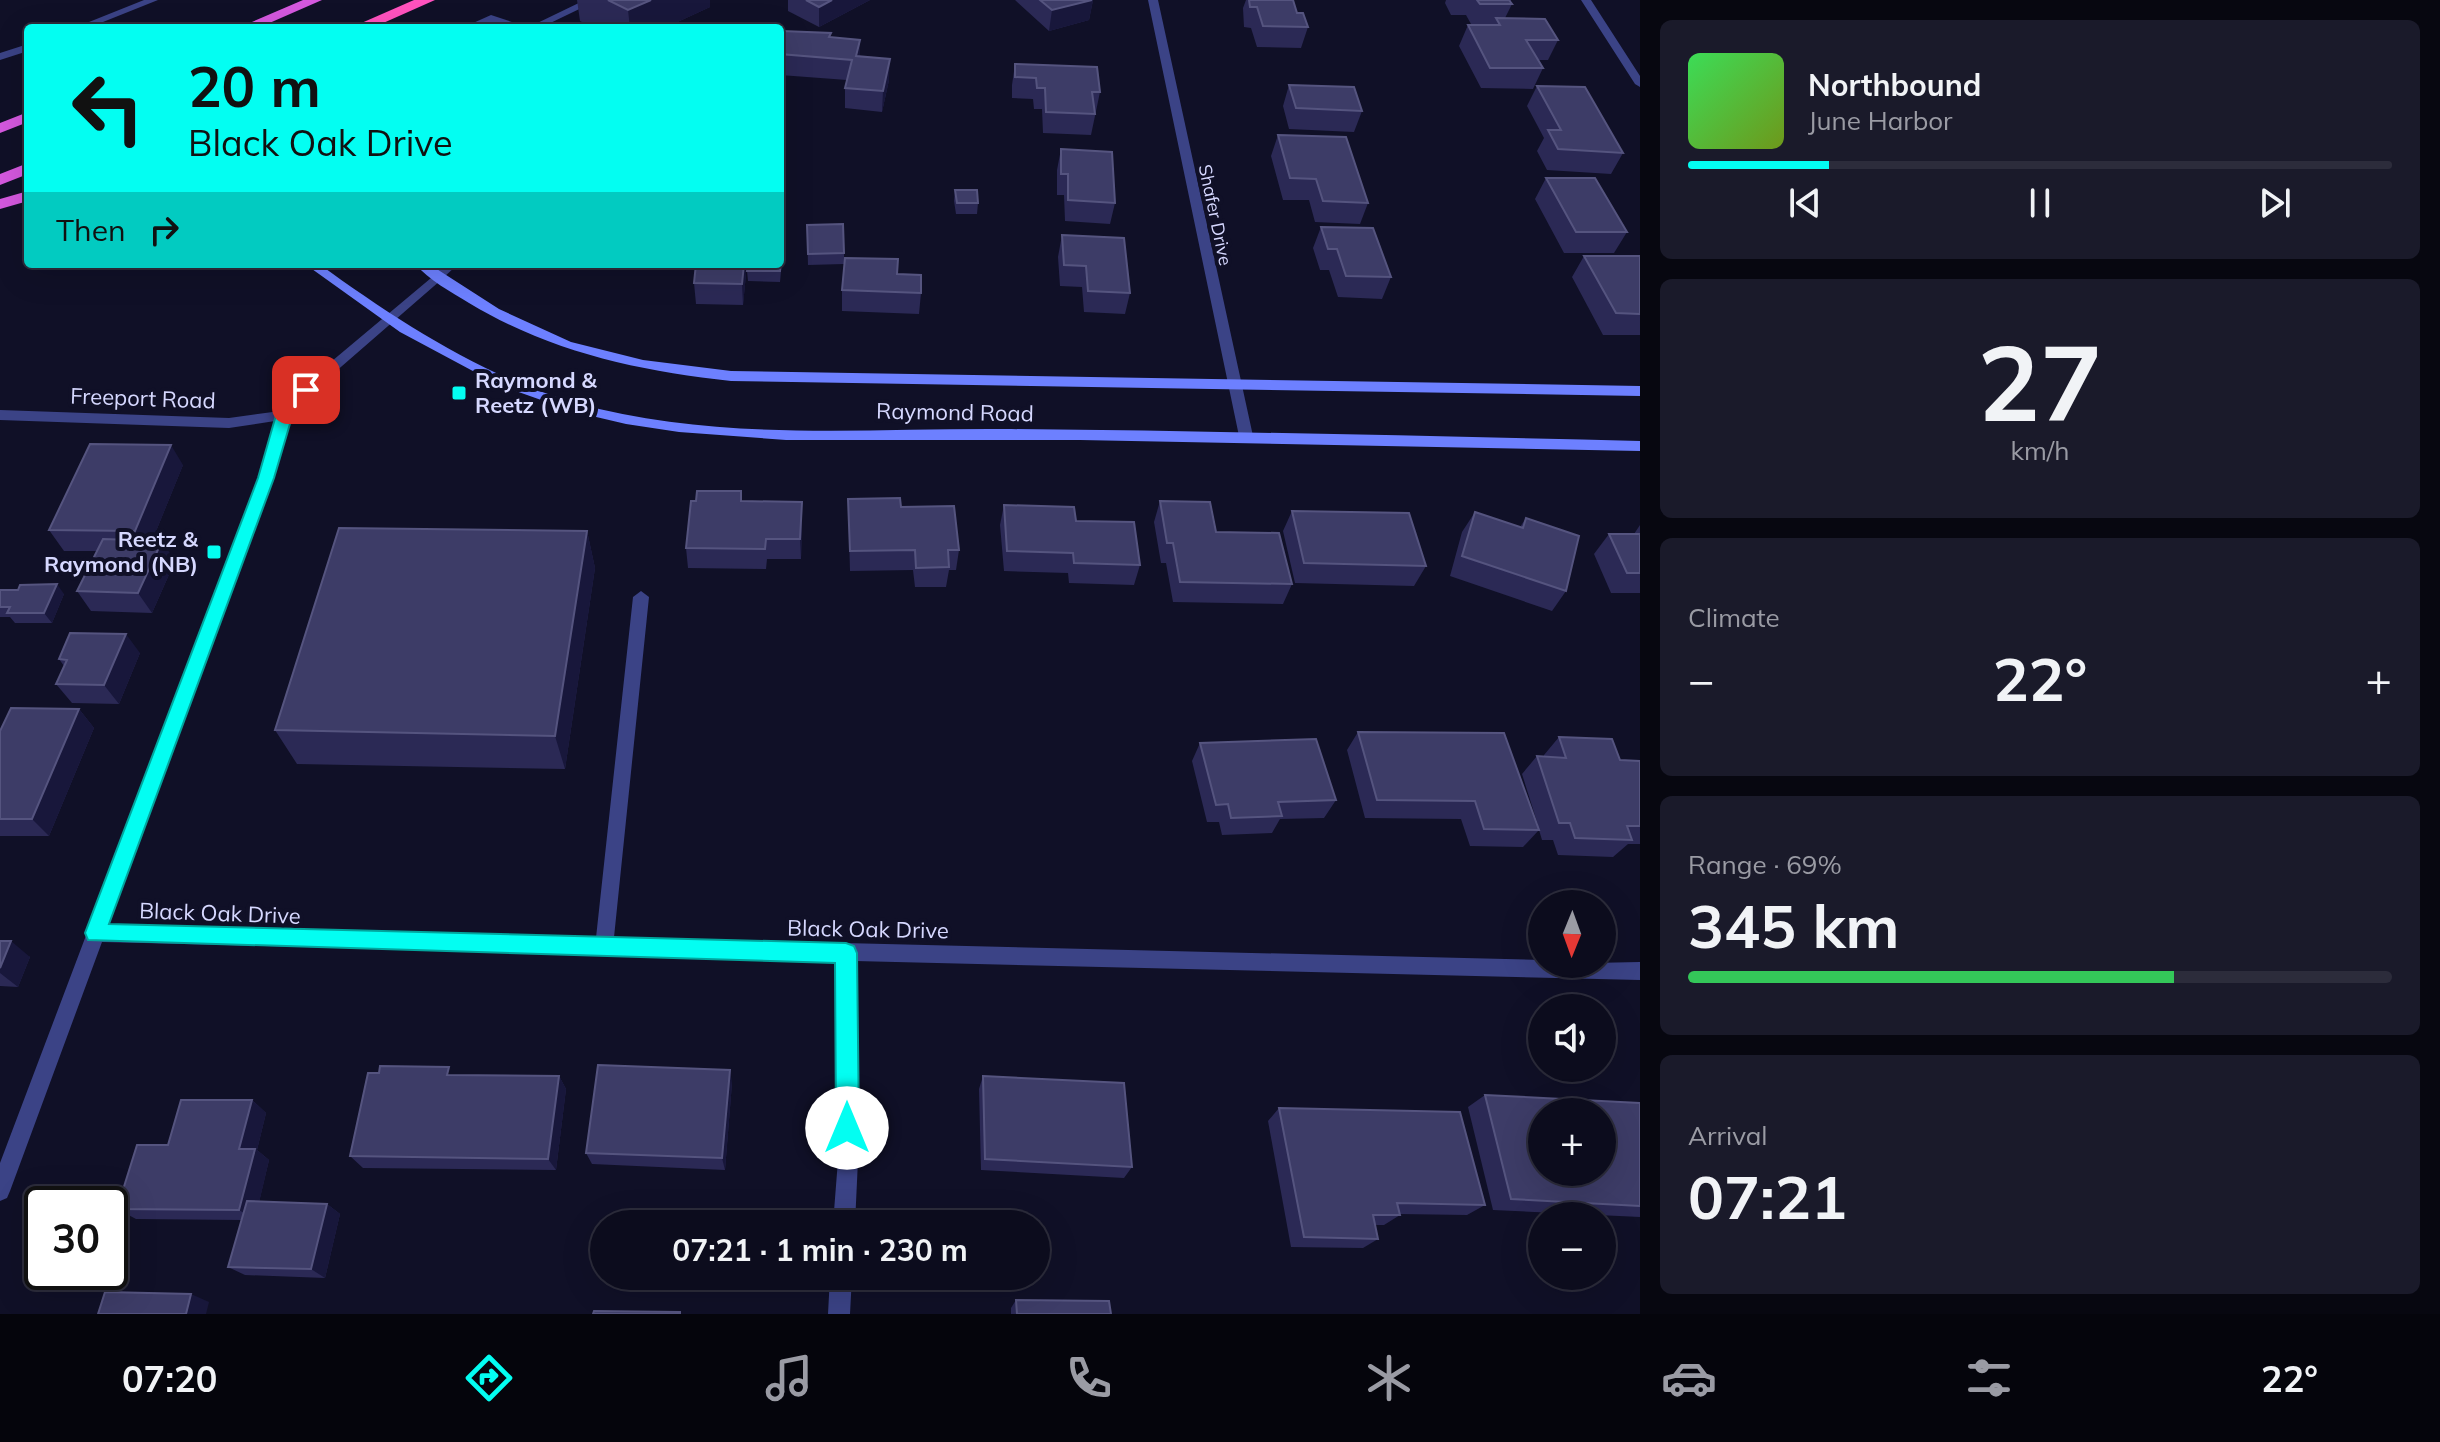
<!DOCTYPE html>
<html lang="en">
<head>
<meta charset="utf-8">
<style>
  :root { --surface:#0c0c1d; --page:#1a1a2a; --text:#f1f3f6; --muted:#9a9ba4; --line:#2c2c3b; --accent:#03fef2 }
  body { margin:0; font-family:Mulish,sans-serif; background:var(--page); color:var(--text); height:100vh; display:flex; flex-direction:column; font-size:30px; white-space:nowrap }
  * { box-sizing:border-box; margin:0 }
  p { font-size:26px; color:var(--muted) }
  .icon { flex:none; width:44px; height:44px; fill:none; stroke:currentColor; stroke-width:2; stroke-linecap:round; stroke-linejoin:round }
  .map { position:relative; flex:1; overflow:hidden }
  .details { display:flex; flex-direction:column; gap:20px; padding:20px; background:#070710; width:800px }
  .details>* { flex:none }
  .guide { position:absolute; left:24px; top:24px; width:760px; height:244px; border-radius:8px; box-shadow:0 8px 32px #0002,0 0 0 2px var(--line); background:#03fef2; color:#111; overflow:hidden }
  .needle { width:52px; rotate:181deg }
  .controls { position:absolute; left:1528px; top:890px; display:grid; gap:16px }
  .controls a { display:grid; place-items:center; width:88px; height:88px; border-radius:50%; background:var(--surface); box-shadow:0 8px 32px #0002,0 0 0 2px var(--line); font-size:40px }
  .speed { position:absolute; left:24px; top:1186px; display:flex; gap:16px; font-size:40px; font-weight:700; text-align:center }
  .speed>* { display:grid; place-content:center; width:104px; height:104px; border-radius:50%; background:var(--surface); box-shadow:0 8px 32px #0002,0 0 0 2px var(--line); line-height:1 }
  .speed .limit { border:4px solid #111; border-radius:12px; background:#fff; color:#111 }
  .pin { position:absolute; display:grid; place-items:center; width:68px; height:68px; color:#fff; margin:-34px; border-radius:16px; box-shadow:0 4px 12px #0006 }
  .me { position:absolute; width:88px; margin:-44px; rotate:0deg; stroke-linejoin:round; filter:drop-shadow(0 0 6px #0008) }
  .turn { display:flex; align-items:center; gap:28px; height:168px; padding:0 32px; font-size:36px }
  .turn .icon { width:104px; height:104px; stroke-width:2.5 }
  .turn b { display:block; font-size:56px; line-height:68px }
  .then { display:flex; align-items:center; height:76px; padding:0 32px; background:#0003; gap:16px; font-size:30px }
  .big { font-size:60px; font-weight:700; line-height:1.1 }
  .details .card { flex:1; display:flex; flex-direction:column; justify-content:center; gap:12px; min-width:0; padding:0 28px; border-radius:12px; background:var(--page) }
  .details .dial { align-items:center; gap:0 }
  .dial b { font-size:104px; line-height:1 }
  .song { display:flex; align-items:center; gap:24px }
  .cover { width:96px; height:96px; border-radius:12px; background:linear-gradient(135deg,hsl(130 70% 55%),hsl(80 70% 35%)) }
  .played { height:8px; border-radius:4px; background:linear-gradient(90deg,var(--accent) 20%,var(--line) 20%) }
  .keys { display:flex; justify-content:space-around; direction:ltr }
  .heat { display:flex; justify-content:space-between; align-items:center; font-size:44px; direction:ltr }
  .charge { height:12px; border-radius:6px; background:linear-gradient(90deg,#34c759 69%,var(--line) 0) }
  .trip { position:absolute; left:590px; top:1210px; width:460px; height:80px; border-radius:40px; background:var(--surface); box-shadow:0 8px 32px #0002,0 0 0 2px var(--line); font-weight:700; line-height:80px; text-align:center }
  .menu { display:flex; height:128px; justify-content:space-around; align-items:center; background:#05050c; color:var(--muted) }
  .menu .icon { width:56px; height:56px }
  .menu .active { color:var(--accent) }
  .menu b { font-size:36px; color:var(--text) }
  main { display:flex; flex:1; min-height:0 }
  .map>svg:first-child { display:block }
  .lines { fill:none; stroke-linecap:round; stroke-linejoin:round }
  .service { fill:#3b4386; fill-rule:evenodd }
  .minor { fill:#3b4386; fill-rule:evenodd }
  .tertiary { fill:#3b4386; fill-rule:evenodd }
  .secondary { fill:#6d80ff; fill-rule:evenodd }
  .trunk { fill:#d458de; fill-rule:evenodd }
  .motorway { fill:#ff52be; fill-rule:evenodd }
  .wall { fill:#2b2955 }
  .shaded-wall { fill:#18173b }
  .building { fill:#3d3c67; stroke:#55547f; stroke-width:2; fill-rule:evenodd }
  .route { fill:#03fef2; stroke:#02a59d; stroke-width:2 }
  .poi-dot { fill:#03fef2; stroke:#101027; stroke-width:3 }
  .labels { text-anchor:middle; stroke-width:8; stroke-linejoin:round; paint-order:stroke }
  .far-street-label { font-size:18px; fill:#d6d8ff; stroke:#101027 }
  .poi-label { font-size:22px; font-weight:bold; fill:#d6d8ff; stroke:#101027; text-anchor:start }
  .street-label { font-size:22px; fill:#d6d8ff; stroke:#101027 }
</style>
</head>
<body>
<main>
<div class="map">
<svg width="1640" height="1314" viewBox="0 0 1640 1314">
  <rect width="100%" height="100%" fill="#101027"/>
  <g class="lines">
    <path class="service" d="M585 0H598L540 28H527Z
      M491 15 524 26 525 28H510L491 22 476 28H462Z
      M444 264H458L441 280H433V274Z
      M641 591 649 597 613 947 611 953 604 956 597 953 595 947 633 597Z"/>
    <path class="minor" d="M1148 0H1158L1253 436 1246 441 1239 436Z
      M1581 0H1591L1640 76V87L1635 84Z
      M437 273 443 277 441 280 311 393 290 417 273 478 109 925 1542 960V964L1640 962V980L855 961 858 1160 855 1224H833L838 1160 837 960 102 942 10 1191 7 1198 0 1201V1163L259 478 275 421 229 428 0 420V410L229 418 280 411 301 387Z
      M830 1276H852L850 1314H828Z"/>
    <path class="tertiary" d="M144 0H158L88 28H74Z
      M28 44V51L0 60V53Z"/>
    <path class="secondary" d="M305 264H319C398 321 482 376 576 403 716 442 862 428 1005 429 1216 431 1428 436 1640 441V451L1080 440H786L679 432 626 424 575 412 499 385 400 332Z
      M415 264H429L499 309 571 342 643 360 731 371 1640 386V396L731 381C638 371 550 352 469 303 451 292 429 280 415 264Z"/>
    <path class="trunk" d="M303 0H322L258 28H238Z
      M28 112V122L0 133V123Z
      M28 163V174L0 185V174Z
      M28 191V201L0 209V199Z"/>
    <path class="motorway" d="M414 0H435L372 28H350Z"/>
  </g>
  <path class="wall" d="M577 0H710V7L671 25V28H594L580 21Z
    M788 0H870L819 27 788 11Z
    M1015 0H1093L1089 20 1049 31Z
    M1246 0H1293L1297 13 1308 27 1301 48 1257 47 1251 28 1244 27 1243 8Z
    M1446 0H1511L1510 2 1512 4 1505 18 1558 40 1548 60H1538L1543 68 1533 89 1481 88 1459 46 1468 25 1493 24H1471L1466 15H1451L1445 3Z
    M831 37 860 57 889 80 882 112 845 108V88L847 80 780 75V39Z
    M1015 64 1100 92 1091 135 1043 133 1042 109H1034L1033 99 1012 98V85Z
    M1289 85 1362 111 1354 132 1289 129 1283 106Z
    M1537 86 1623 153 1611 174 1547 170 1537 151 1544 138 1527 106Z
    M1278 135 1368 203 1360 224 1315 222 1309 200H1283L1271 156Z
    M1061 149 1115 203 1110 224 1065 221 1064 195H1057V170Z
    M1546 178 1627 232 1614 253H1564L1535 199Z
    M955 190 978 203 977 214H956L954 201Z
    M807 225 844 253V264L808 265Z
    M1321 227 1391 277 1382 299 1338 297 1329 270H1320L1313 248Z
    M1062 235 1130 293 1125 314 1084 312 1082 287 1060 286 1058 257Z
    M1584 256H1640V335H1603L1572 277Z
    M782 261 780 282 748 281 747 271Z
    M746 274 743 305 696 304 694 283Z
    M897 274 921 293 919 314 842 311V290Z
    M183 465 152 541 175 561 152 613 91 611 77 591 97 551H64L49 530Z
    M741 491 742 501 802 522 801 559H767L766 569 688 568 686 548 696 501Z
    M848 499 901 507 959 550 956 570H949L946 587H915L913 570 850 571Z
    M1160 501 1216 532 1292 584 1283 604 1173 602 1166 563H1161L1154 522Z
    M1004 505 1076 521 1140 565 1134 585 1069 583 1068 573 1004 571 1000 525Z
    M1292 511 1426 566 1414 586 1295 583 1283 531Z
    M1475 512 1520 527 1526 518 1566 591 1552 611 1450 576 1462 532Z
    M1640 525V593H1611L1594 554 1609 534H1634Z
    M587 531 595 568 565 769 297 764 275 730Z
    M0 590 64 594 52 623H15L10 617H0Z
    M140 653 119 704 72 703 56 684 64 666 59 659Z
    M79 709 94 728 49 836H0V731Z
    M1358 732 1538 825 1522 774 1537 756 1544 757V755L1559 737 1620 760 1640 761V844H1628L1613 857 1558 855 1553 840H1542L1539 830 1523 847 1470 846 1461 819 1365 818 1347 750Z
    M1200 743 1336 800 1324 818 1280 819 1272 833 1222 835 1219 822H1207L1192 761Z
    M0 941 30 957 18 987 0 986Z
    M454 1075 559 1076 566 1089 556 1170 363 1168 350 1156Z
    M983 1076 1132 1167 1124 1178 981 1170 979 1089Z
    M732 1083 725 1170 592 1164 586 1153Z
    M1485 1095 1640 1103V1217L1493 1210 1468 1107Z
    M252 1100 266 1113 257 1150 269 1160 259 1202 327 1204 340 1214 325 1278 245 1275 228 1267 242 1220 136 1219 117 1209 168 1145Z
    M1279 1108 1485 1205 1467 1215 1399 1214 1400 1215 1384 1225H1375L1378 1239 1363 1248 1291 1247 1268 1121Z
    M1016 1300 1111 1314H1011V1308Z"/>
  <path class="shaded-wall" d="M651 0H710V7L671 25V28H630L628 10Z
    M832 0H870L819 27V7Z
    M1093 0 1089 20 1049 31 1052 10Z
    M860 40V61L856 56Z
    M890 59 889 80 882 112 883 91Z
    M744 264H745L746 274 743 305 742 284Z
    M171 445 183 465 148 551 135 531Z
    M802 502V522L801 559 800 539Z
    M587 531 595 568 565 769 555 736Z
    M162 541 175 561 152 613 138 593Z
    M57 584 64 594 52 623 44 613Z
    M126 634 140 653 119 704 104 685Z
    M79 709 94 728 49 836 32 819Z
    M11 941 30 957 18 987 0 973V968Z
    M730 1070 732 1083 725 1170 722 1158Z
    M559 1076 566 1089 556 1170 548 1159Z
    M252 1100 266 1113 257 1150 269 1160 255 1220 239 1210V1149Z
    M327 1204 340 1214 325 1278 311 1269Z
    M191 1294 209 1302 206 1314H186Z"/>
  <path class="building" d="M608 0H651L628 10Z
    M806 0H832L819 7Z
    M1040 0H1092L1052 10Z
    M1249 0H1293L1297 13H1303L1308 27 1263 26 1257 7H1250Z
    M1477 0H1509L1512 4H1480Z
    M1496 18 1545 19 1558 40H1526L1543 68H1490L1468 25H1500Z
    M782 31 831 33 829 37 860 40 856 56 890 59 883 91 845 88 852 60 780 54V39Z
    M1015 64 1097 67 1100 92H1092L1095 114 1046 112 1045 88H1037L1036 78 1015 77Z
    M1289 85 1354 87 1362 111 1296 108Z
    M1537 86 1585 87 1623 153 1558 149 1548 130H1561Z
    M1278 135 1346 137 1368 203 1323 201 1316 179 1290 178Z
    M1061 149 1112 152 1115 203 1068 200V174H1061Z
    M1546 178H1595L1627 232H1576Z
    M955 190H977L978 203H957Z
    M843 224 844 253 808 254 807 225Z
    M1321 227 1373 228 1391 277 1346 276 1337 249H1328Z
    M1062 235 1124 238 1130 293 1088 291 1086 266 1064 265Z
    M780 250H782L780 271H747L748 264H780Z
    M1584 256H1640V314L1616 313Z
    M845 258 898 259 897 274 921 275V293L842 290Z
    M696 264H744L742 284 694 283Z
    M90 444 171 445 135 531 49 530Z
    M697 491H741V501L802 502 800 539H766L765 549 686 548 691 501H696Z
    M900 498 901 507 954 506 959 550H948L949 567 916 568 915 550 850 551 848 499Z
    M1160 501 1210 502 1216 532 1279 533 1292 584 1180 582 1173 543H1167Z
    M1004 505 1074 507 1076 521 1134 522 1140 565 1074 563 1073 553 1007 551Z
    M1292 511 1409 513 1426 566 1304 563Z
    M1475 512 1523 528 1526 518 1579 536 1566 591 1462 556Z
    M339 528 587 531 555 736 275 730Z
    M1609 534H1640V573H1627Z
    M103 539 162 541 138 593 77 591Z
    M57 584 44 613H7L10 607H0V590H18L20 585Z
    M70 633 126 634 104 685 56 684 67 660 59 659Z
    M11 708 79 709 32 819H0V731Z
    M1358 732 1504 733 1539 830 1484 829 1475 801 1377 800Z
    M1559 737 1612 739 1620 760 1640 761V826H1627L1632 840 1575 838 1570 823H1559L1537 756 1566 758Z
    M1316 739 1336 800 1278 802 1282 816 1231 818 1228 804 1216 805 1200 743Z
    M0 941H11L0 968Z
    M598 1065 730 1070 722 1158 586 1153Z
    M380 1066 449 1067 447 1075 559 1076 548 1159 350 1156 368 1073H379Z
    M983 1076 1124 1083 1132 1167 985 1159Z
    M1485 1095 1640 1103V1206L1511 1199ZM1542 1112H1602V1172H1542Z
    M181 1100H252L239 1149H255L239 1210 117 1209 137 1145H168Z
    M1279 1108 1460 1112 1485 1205 1397 1203 1400 1215H1373L1378 1239 1304 1237Z
    M247 1201 327 1204 311 1269 228 1267Z
    M105 1292 191 1294 186 1314H98Z
    M1016 1300 1109 1301 1111 1314H1017Z
    M594 1311 680 1312V1314H593Z"/>
  <path class="route" d="M306 385 314 390 292 417 274 478 109 924 846 943 854 946 857 953 859 1128 855 1137 847 1140 839 1137 836 1128 835 963 88 940 85 933 258 478 276 415Z"/>
  <g class="poi-dot">
    <rect x="451" y="385" width="16" height="16" rx="4"/>
    <rect x="206" y="544" width="16" height="16" rx="4"/>
  </g>
  <g class="labels">
    <g class="far-street-label">
      <text transform="translate(1215 215) rotate(78)" y="6">Shafer Drive</text>
    </g>
    <g class="poi-label">
      <text x="475" y="388">Raymond &amp;<tspan x="475" dy="25">Reetz (WB)</tspan></text>
      <text x="198" y="547" text-anchor="end">Reetz &amp;<tspan x="198" dy="25">Raymond (NB)</tspan></text>
    </g>
    <g class="street-label">
      <text transform="translate(143 398) rotate(2)" y="8">Freeport Road</text>
      <text transform="translate(955 412) rotate(1)" y="8">Raymond Road</text>
      <text transform="translate(220 913) rotate(2)" y="8">Black Oak Drive</text>
      <text transform="translate(868 929) rotate(1)" y="8">Black Oak Drive</text>
    </g>
  </g>
</svg>
<div class="controls">
<a><svg class="needle" viewBox="-14 -14 28 28"><path d="M0-13l5 13h-10z" fill="#e53935"/><path d="M0 13l5-13h-10z" fill="#9a9ba4"/></svg></a>
<a><svg class="icon" aria-label="sound" viewBox="0 0 24 24"><path d="M4 9h4l5-4v14l-5-4H4zM17 9q2 3 0 6"/></svg></a>
<a>+</a>
<a>−</a>
</div>
<div class="speed"><div class="limit">30</div></div>
<div class="pin" style="left:306px;top:390px;background:#d93025"><svg class="icon" aria-label="arrive" viewBox="0 0 24 24"><path d="M6 21V4h12l-3 4 3 4H6"/></svg></div>
<svg class="me" style="left:847px;top:1128px" viewBox="-20 -20 40 40"><circle r="19" fill="#fff"/><path d="M0-13L10 11 0 6-10 11z" fill="#03fef2"/></svg>
<div class="trip">07:21 · 1 min · 230 m</div>
<div class="guide">
<div class="turn"><svg class="icon" aria-label="left" viewBox="0 0 24 24"><path d="M17 20v-9H6M10 6l-5 5 5 5"/></svg><div><b>20 m</b>Black Oak Drive</div></div>
<div class="then">Then<svg class="icon" aria-label="right" viewBox="0 0 24 24"><path d="M7 20v-9h11M14 6l5 5-5 5"/></svg></div>
</div>
</div>
<section class="details">
<div class="card">
<div class="song"><i class="cover"></i><div><b>Northbound</b><p>June Harbor</p></div></div>
<div class="played"></div>
<div class="keys"><svg class="icon" aria-label="previous" viewBox="0 0 24 24"><path d="M18 5L8 12l10 7zM5 5v14"/></svg><svg class="icon" aria-label="pause" viewBox="0 0 24 24"><path d="M8 5v14M16 5v14"/></svg><svg class="icon" aria-label="next" viewBox="0 0 24 24"><path d="M6 5l10 7-10 7zM19 5v14"/></svg></div>
</div>
<div class="card dial"><b>27</b><p>km/h</p></div>
<div class="card"><p>Climate</p>
<div class="heat"><a>−</a><b class="big">22°</b><a>+</a></div>
</div>
<div class="card"><p>Range · 69%</p><b class="big">345 km</b><div class="charge"></div></div>
<div class="card"><p>Arrival</p><b class="big">07:21</b></div>
</section>
</main>
<nav class="menu">
<b>07:20</b>
<svg class="icon active" aria-label="directions" viewBox="0 0 24 24"><path d="M12 3l9 9-9 9-9-9zM9 14v-3h6M13 9l2 2-2 2"/></svg>
<svg class="icon" aria-label="music" viewBox="0 0 24 24"><path d="M9 18V5l10-2v13"/><circle cx="6" cy="18" r="3"/><circle cx="16" cy="16" r="3"/></svg>
<svg class="icon" aria-label="phone" viewBox="0 0 24 24"><path d="M5 4h4l2 5-3 2q2 4 5 5l2-3 5 2v4C11 20 4 13 5 4z"/></svg>
<svg class="icon" aria-label="climate" viewBox="0 0 24 24"><path d="M12 3v18M4 7l16 10M4 17L20 7"/></svg>
<svg class="icon" aria-label="car" viewBox="0 0 24 24"><path d="M5 17H2v-5l4-1 3-4h7l3 4 3 1v5h-3M9 17h6M6 11h13"/><circle cx="7" cy="17" r="2"/><circle cx="17" cy="17" r="2"/></svg>
<svg class="icon" aria-label="filters" viewBox="0 0 24 24"><path d="M4 7h16M4 17h16"/><circle cx="9" cy="7" r="2"/><circle cx="15" cy="17" r="2"/></svg>
<b>22°</b>
</nav>
</body>
</html>
